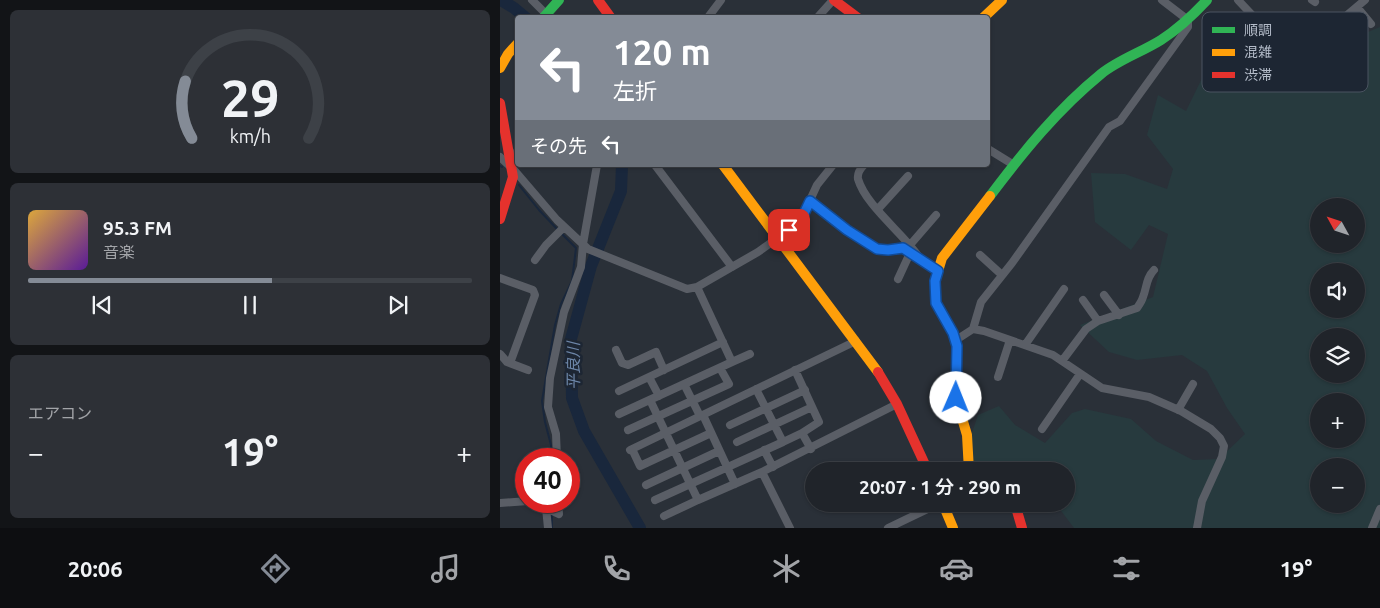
<!DOCTYPE html>
<html lang="ja">
<head>
<meta charset="utf-8">
<style>
  :root { --surface:#20242a; --page:#2d3036; --text:#f1f3f6; --muted:#a2a4a8; --line:#3d4147; --accent:#848b96 }
  body { margin:0; font-family:Ubuntu,"Noto Sans JP",sans-serif; background:var(--page); color:var(--text); height:100vh; display:flex; flex-direction:column; font-size:19px; white-space:nowrap }
  * { box-sizing:border-box; margin:0 }
  p { font-size:16px; color:var(--muted) }
  .icon { flex:none; width:28px; height:28px; fill:none; stroke:currentColor; stroke-width:2; stroke-linecap:round; stroke-linejoin:round }
  .map { position:relative; flex:1; overflow:hidden }
  .panel { display:flex; flex-direction:column; gap:10px; padding:10px; background:#121417; width:500px }
  .panel>* { flex:none }
  .banner { position:absolute; left:15px; top:15px; width:475px; height:152px; border-radius:5px; box-shadow:0 1px 4px #0004,0 0 0 1px var(--line); background:#848b96; color:#fff; overflow:hidden }
  .needle { width:32px; rotate:310deg }
  .fabs { position:absolute; left:810px; top:198px; display:grid; gap:10px }
  .fabs a { display:grid; place-items:center; width:55px; height:55px; border-radius:50%; background:var(--surface); box-shadow:0 1px 4px #0004,0 0 0 1px var(--line); font-size:25px }
  .speed { position:absolute; left:15px; top:448px; display:flex; gap:10px; font-size:25px; font-weight:700; text-align:center }
  .speed>* { display:grid; place-content:center; width:65px; height:65px; border-radius:50%; background:var(--surface); box-shadow:0 1px 4px #0004,0 0 0 1px var(--line); line-height:1 }
  .speed .limit { border:8px solid #d22; background:#fff; color:#111 }
  .pin { position:absolute; display:grid; place-items:center; width:42px; height:42px; color:#fff; margin:-21px; border-radius:10px; box-shadow:0 2px 8px #0006 }
  .me { position:absolute; width:55px; margin:-28px; rotate:1deg; stroke-linejoin:round; filter:drop-shadow(0 0 4px #0008) }
  .turn { display:flex; align-items:center; gap:18px; height:105px; padding:0 15px; font-size:22px }
  .turn .icon { width:65px; height:65px; stroke-width:2.5 }
  .turn b { display:block; font-size:35px; line-height:42px }
  .then { display:flex; align-items:center; height:48px; padding:0 15px; background:#0003; gap:10px; font-size:19px }
  .big { font-size:38px; font-weight:600; line-height:1.1 }
  .panel .widget { flex:1; display:flex; flex-direction:column; justify-content:center; gap:8px; min-width:0; padding:0 18px; border-radius:8px; background:var(--page) }
  .panel .dial { align-items:center; gap:0 }
  .dial svg { height:130px; overflow:visible; fill:none; stroke:var(--line); stroke-width:7; stroke-linecap:round; text-anchor:middle }
  .dial text { fill:var(--text); stroke:none }
  .song { display:flex; align-items:center; gap:15px }
  .cover { width:60px; height:60px; border-radius:8px; background:linear-gradient(135deg,hsl(40 70% 55%),hsl(270 70% 35%)) }
  .played { height:5px; border-radius:2px; background:linear-gradient(90deg,var(--accent) 55%,var(--line) 55%) }
  .keys { display:flex; justify-content:space-around; direction:ltr }
  .heat { display:flex; justify-content:space-between; align-items:center; font-size:28px; direction:ltr }
  .trip { position:absolute; left:305px; top:462px; width:270px; height:50px; border-radius:25px; background:var(--surface); box-shadow:0 1px 4px #0004,0 0 0 1px var(--line); font-weight:600; line-height:50px; text-align:center }
  .dock { display:flex; height:80px; justify-content:space-around; align-items:center; background:#0d0e11; color:var(--muted) }
  .dock .icon { width:35px; height:35px }
  .dock .on { color:var(--accent) }
  .dock b { font-size:22px; color:var(--text) }
  main { display:flex; flex:1; min-height:0 }
  .map>svg:first-child { display:block }
  .green { fill:#273a3e; fill-rule:evenodd }
  .lines { fill:none; stroke-linecap:round; stroke-linejoin:round }
  .stream { stroke:#19273c; stroke-width:2 }
  .river { stroke:#19273c; stroke-width:12 }
  .street { stroke:#5a5e66; stroke-width:8 }
  .fast { stroke:#30b455; stroke-width:10 }
  .slow { stroke:#ff9f0a; stroke-width:10 }
  .jam { stroke:#e5322d; stroke-width:10 }
  .route-casing { stroke:#114b97; stroke-width:12 }
  .route { stroke:#1a73e8; stroke-width:9 }
  .labels { text-anchor:middle; stroke-width:5; stroke-linejoin:round; paint-order:stroke }
  .water-label { font-size:16px; font-style:italic; fill:#6d86a8; stroke:#1d2633 }
  .key { fill:#1d2633; stroke:#4a5360; stroke-width:1 }
  .key-label { font-size:14px; fill:#b4bcc9 }
</style>
</head>
<body>
<main>
<section class="panel">
<div class="widget dial"><svg viewBox="0 0 100 80">
<path d="M14 69A42 42 0 1 1 86 69"/>
<path d="M14 69A42 42 0 0 1 10 34" stroke="#848b96"/>
<text x="50" y="56" font-size="32" font-weight="700">29</text>
<text x="50" y="72" font-size="11">km/h</text>
</svg></div>
<div class="widget">
<div class="song"><i class="cover"></i><div><b>95.3 FM</b><p>音楽</p></div></div>
<div class="played"></div>
<div class="keys"><svg class="icon" aria-label="previous" viewBox="0 0 24 24"><path d="M18 5L8 12l10 7zM5 5v14"/></svg><svg class="icon" aria-label="pause" viewBox="0 0 24 24"><path d="M8 5v14M16 5v14"/></svg><svg class="icon" aria-label="next" viewBox="0 0 24 24"><path d="M6 5l10 7-10 7zM19 5v14"/></svg></div>
</div>
<div class="widget"><p>エアコン</p>
<div class="heat"><a>−</a><b class="big">19°</b><a>+</a></div>
</div>
</section>
<div class="map">
<svg width="880" height="528" viewBox="0 0 880 528">
  <rect width="100%" height="100%" fill="#2a3038"/>
  <path class="green" d="M719 13 776 72 827 37 841 43 880 27V528H574L556 504H566V471H488L471 462 472 433 478 415 499 406 515 425 545 443 572 413 585 409 631 419 656 441 693 460 719 459 745 434 727 408 707 371 682 355 637 360 609 352 580 325 653 297 668 234 649 225 631 250 595 222 591 173 625 174 667 189 673 169 647 135 658 95 686 111 709 64ZM819 206H856V244H819ZM819 271H856V309H819ZM819 336H856V374H819ZM819 401H856V439H819ZM819 466H856V504H819Z"/>
  <g class="lines">
    <path class="stream" d="M0 166 2 167
      M19 185 39 210 58 230
      M52 459 51 445 45 422 42 401 55 325 61 304 72 281 76 248 61 233
      M52 508V501
      M52 528V513"/>
    <path class="river" d="M1 0 14 8 26 18
      M122 165 121 191 91 266 71 339 72 398 84 431 140 528"/>
    <path class="street" d="M32 0 50 18
      M738 0 768 32 797 57 865 0
      M812 0 815 2
      M857 7 871 24
      M209 16 221 0
      M317 18 333 0
      M488 149 514 165
      M0 157 15 171 57 220 88 249 187 289 197 287 258 252 300 222 317 185 333 165
      M155 165 232 267
      M364 165C360 169 357 173 358 179 366 206 403 233 419 257
      M11 166 18 149
      M310 201 347 230 377 249 388 250 403 248 438 271
      M378 209 408 176
      M410 245 436 215
      M480 255 502 275
      M35 260 46 245 64 227
      M0 278 33 290 35 295 10 363
      M398 279 410 253
      M604 295 619 315
      M583 300 598 321
      M473 329 484 331 553 355 602 388 649 397 681 411 711 429 720 438 724 446 722 457 702 501 697 528
      M456 340 473 329 481 302 512 263 609 127 620 121 688 27V20L662 0
      M525 345 564 289
      M116 350 122 363 128 365 156 352 164 370
      M0 354 7 362 28 370
      M562 361 586 329 598 321 637 308C639 305 642 301 643 297 647 287 646 278 654 270
      M232 362 250 354
      M295 370 319 422 302 433
      M149 377 159 396
      M498 377 510 340
      M184 384 200 416
      M119 391 223 342
      M150 400 198 500 262 472
      M678 410 693 384
      M119 414 232 362 197 287
      M203 415 235 484
      M230 425 305 390
      M542 429 580 374
      M128 430 229 384 220 368
      M237 442 312 407
      M283 442 302 433 311 449
      M132 449 140 466 211 433
      M130 450 356 341
      M264 450 273 467
      M57 459 56 434 48 407 50 378 64 312 81 267 83 244 97 165
      M146 485 219 451
      M155 500 283 442 256 389
      M31 501 59 514 58 501
      M0 503 28 501
      M46 508 48 528
      M164 516 198 500
      M290 528 262 472 397 404
      M388 528 438 504
      M872 528 880 509"/>
    <path class="fast" d="M43 18 59 0
      M490 196C523 152 558 109 601 74 618 60 642 52 661 40 678 29 693 15 707 0"/>
    <path class="slow" d="M483 18 502 0
      M0 68 8 54 18 43
      M223 165 378 372
      M469 471 467 435 456 398 457 346 453 333 436 303 435 281 442 258 490 196
      M443 504 453 528"/>
    <path class="jam" d="M98 0 111 18
      M334 0 358 18
      M0 103 13 177 0 219
      M378 372 397 404 428 471
      M515 504 522 528"/>
  </g>
  <g class="lines">
    <g class="route-casing">
      <path id="route" d="M289 230 300 222 310 201 347 230 377 249 388 250 403 248 438 271 435 281 436 303 453 333 457 346 456 398"/>
    </g>
    <use href="#route" class="route"/>
  </g>
  <g class="labels">
    <g class="water-label">
      <text transform="translate(73 366) rotate(-90)" y="6">平良川</text>
    </g>
  </g>
  <rect x="702" y="12" width="166" height="80" rx="8" class="key"/>
  <rect x="712" y="27" width="23" height="6" fill="#30b455"/>
  <rect x="712" y="49" width="23" height="7" fill="#ff9f0a"/>
  <rect x="712" y="72" width="23" height="6" fill="#e5322d"/>
  <g class="key-label">
    <text x="744" y="35">順調</text>
    <text x="744" y="57">混雑</text>
    <text x="744" y="80">渋滞</text>
  </g>
</svg>
<div class="fabs">
<a><svg class="needle" viewBox="-14 -14 28 28"><path d="M0-13l5 13h-10z" fill="#e53935"/><path d="M0 13l5-13h-10z" fill="#a2a4a8"/></svg></a>
<a><svg class="icon" aria-label="sound" viewBox="0 0 24 24"><path d="M4 9h4l5-4v14l-5-4H4zM17 9q2 3 0 6"/></svg></a>
<a><svg class="icon" aria-label="layers" viewBox="0 0 24 24"><path d="M12 4l9 5-9 5-9-5zM3 14l9 5 9-5"/></svg></a>
<a>+</a>
<a>−</a>
</div>
<div class="speed"><div class="limit">40</div></div>
<div class="pin" style="left:289px;top:230px;background:#d93025"><svg class="icon" aria-label="arrive" viewBox="0 0 24 24"><path d="M6 21V4h12l-3 4 3 4H6"/></svg></div>
<svg class="me" style="left:456px;top:398px" viewBox="-20 -20 40 40"><circle r="19" fill="#fff"/><path d="M0-13L10 11 0 6-10 11z" fill="#1a73e8"/></svg>
<div class="trip">20:07 · 1 分 · 290 m</div>
<div class="banner">
<div class="turn"><svg class="icon" aria-label="left" viewBox="0 0 24 24"><path d="M17 20v-9H6M10 6l-5 5 5 5"/></svg><div><b>120 m</b>左折</div></div>
<div class="then">その先<svg class="icon" aria-label="left" viewBox="0 0 24 24"><path d="M17 20v-9H6M10 6l-5 5 5 5"/></svg></div>
</div>
</div>
</main>
<nav class="dock">
<b>20:06</b>
<svg class="icon on" aria-label="directions" viewBox="0 0 24 24"><path d="M12 3l9 9-9 9-9-9zM9 14v-3h6M13 9l2 2-2 2"/></svg>
<svg class="icon" aria-label="music" viewBox="0 0 24 24"><path d="M9 18V5l10-2v13"/><circle cx="6" cy="18" r="3"/><circle cx="16" cy="16" r="3"/></svg>
<svg class="icon" aria-label="phone" viewBox="0 0 24 24"><path d="M5 4h4l2 5-3 2q2 4 5 5l2-3 5 2v4C11 20 4 13 5 4z"/></svg>
<svg class="icon" aria-label="climate" viewBox="0 0 24 24"><path d="M12 3v18M4 7l16 10M4 17L20 7"/></svg>
<svg class="icon" aria-label="car" viewBox="0 0 24 24"><path d="M5 17H2v-5l4-1 3-4h7l3 4 3 1v5h-3M9 17h6M6 11h13"/><circle cx="7" cy="17" r="2"/><circle cx="17" cy="17" r="2"/></svg>
<svg class="icon" aria-label="filters" viewBox="0 0 24 24"><path d="M4 7h16M4 17h16"/><circle cx="9" cy="7" r="2"/><circle cx="15" cy="17" r="2"/></svg>
<b>19°</b>
</nav>
</body>
</html>
